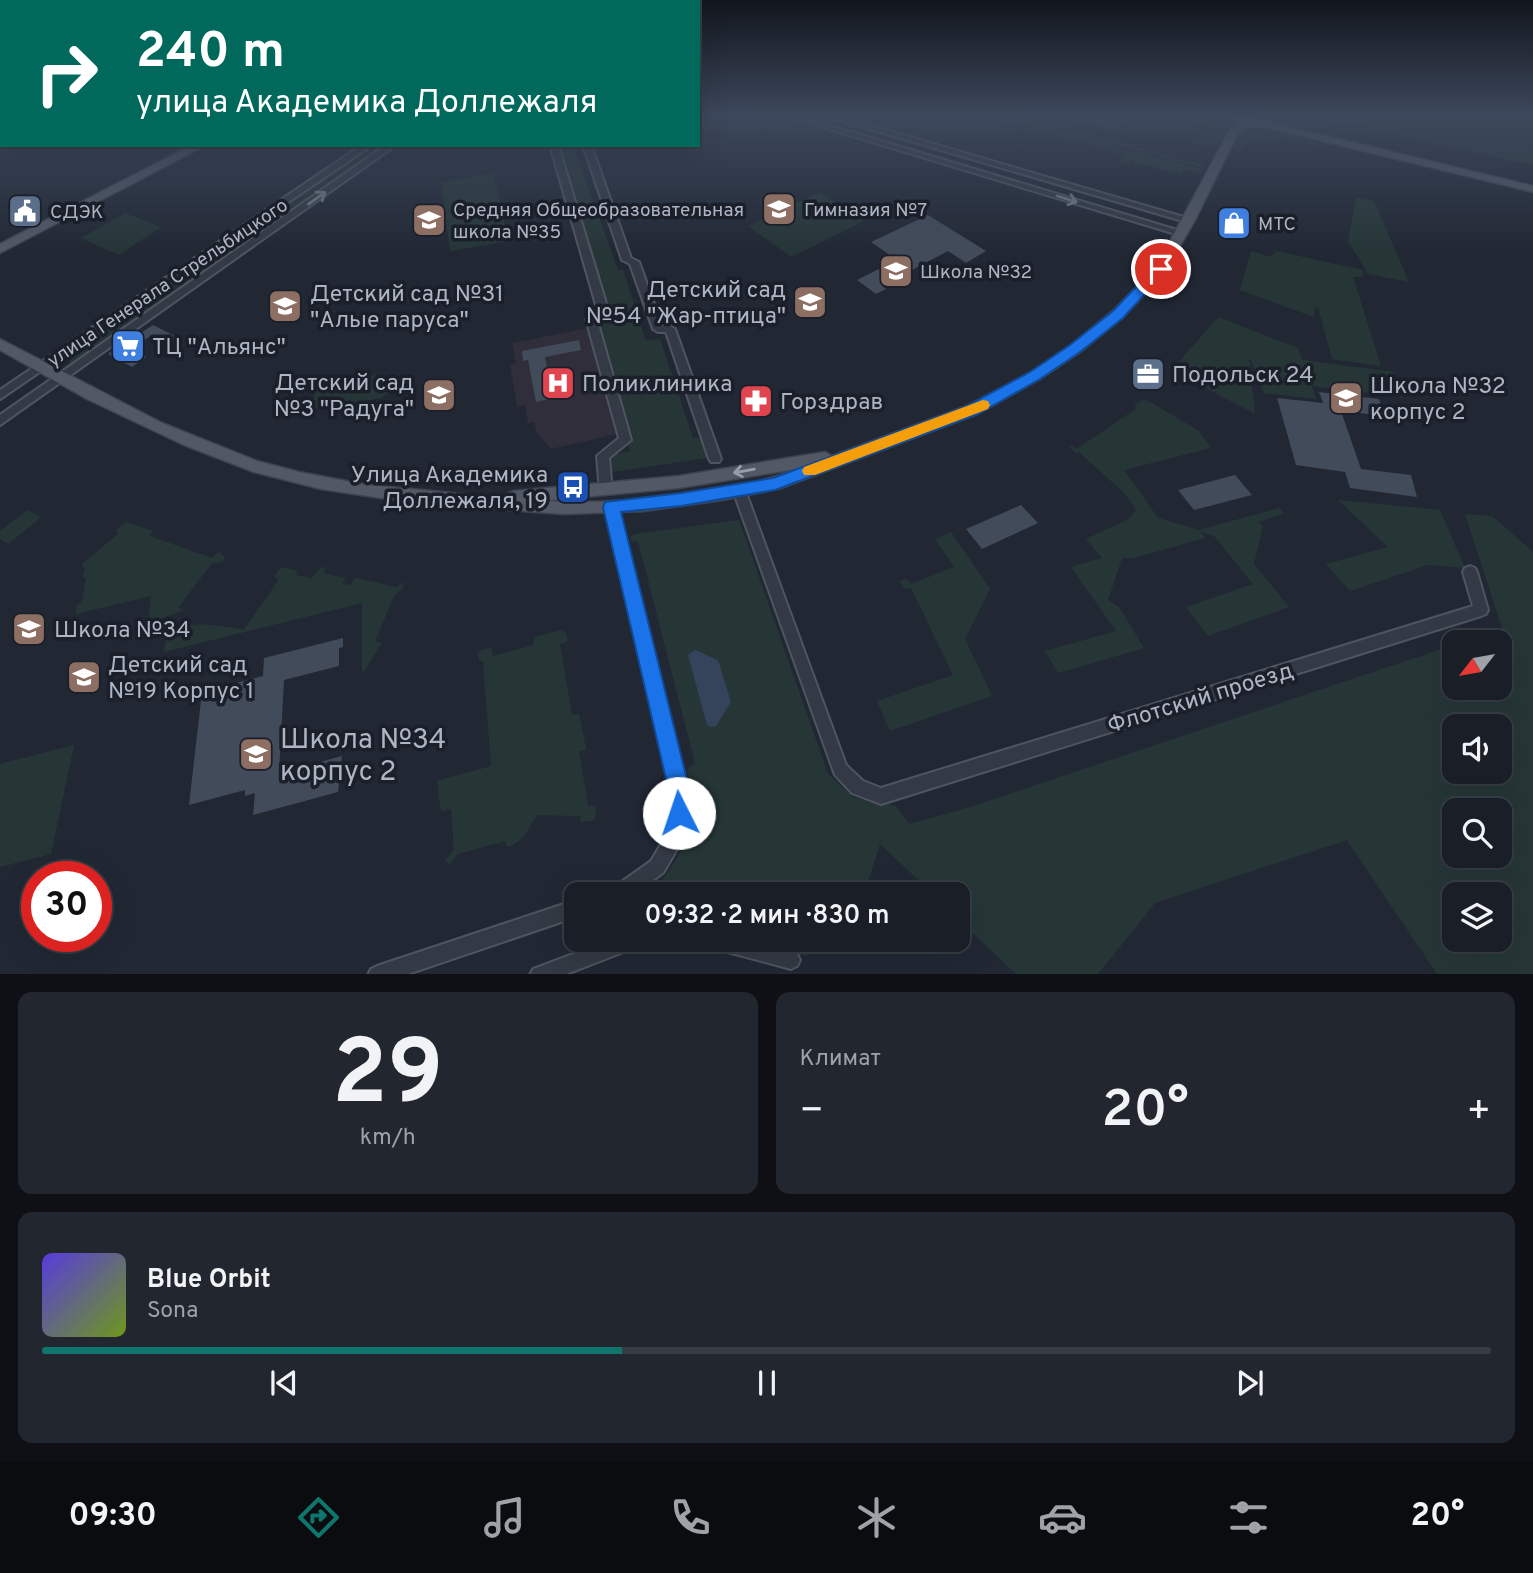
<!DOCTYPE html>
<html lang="ru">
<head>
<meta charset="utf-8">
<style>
  :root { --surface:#191e27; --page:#22272f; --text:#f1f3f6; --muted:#9fa2a7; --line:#373c44; --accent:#0f766e }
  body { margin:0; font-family:Overpass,sans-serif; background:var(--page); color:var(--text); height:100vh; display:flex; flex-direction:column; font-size:26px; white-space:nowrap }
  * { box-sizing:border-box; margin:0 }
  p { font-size:23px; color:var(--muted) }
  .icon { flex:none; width:38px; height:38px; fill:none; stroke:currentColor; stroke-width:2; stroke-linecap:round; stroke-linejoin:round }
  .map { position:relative; height:974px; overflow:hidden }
  .panel { display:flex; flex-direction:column; gap:18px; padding:18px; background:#0e1015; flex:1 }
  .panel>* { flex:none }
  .banner { position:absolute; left:0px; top:0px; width:700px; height:147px; box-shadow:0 7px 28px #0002,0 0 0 2px var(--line); background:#00695c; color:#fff; overflow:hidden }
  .needle { width:46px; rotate:239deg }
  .fabs { position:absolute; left:1442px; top:630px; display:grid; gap:14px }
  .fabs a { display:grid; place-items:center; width:70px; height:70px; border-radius:14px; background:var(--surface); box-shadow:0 7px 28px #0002,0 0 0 2px var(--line); font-size:35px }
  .speed { position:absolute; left:21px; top:861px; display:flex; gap:14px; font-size:35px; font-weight:700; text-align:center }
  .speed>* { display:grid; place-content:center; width:91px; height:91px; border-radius:50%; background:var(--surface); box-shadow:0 7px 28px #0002,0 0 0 2px var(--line); line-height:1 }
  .speed .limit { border:10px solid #d22; background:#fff; color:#111 }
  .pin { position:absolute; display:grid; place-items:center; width:60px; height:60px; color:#fff; margin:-30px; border:4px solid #fff; border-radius:50%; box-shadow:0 2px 7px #0007 }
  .me { position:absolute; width:77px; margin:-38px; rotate:356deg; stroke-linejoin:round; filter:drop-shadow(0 0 5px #0008) }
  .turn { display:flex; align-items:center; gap:24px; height:147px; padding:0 21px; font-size:32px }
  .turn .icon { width:91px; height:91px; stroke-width:2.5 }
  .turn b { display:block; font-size:49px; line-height:60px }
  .big { font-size:52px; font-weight:600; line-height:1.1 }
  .panel .tile { flex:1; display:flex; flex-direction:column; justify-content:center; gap:10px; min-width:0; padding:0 24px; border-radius:14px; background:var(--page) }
  .panel .dial { align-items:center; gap:0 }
  .dial b { font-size:91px; line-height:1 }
  .song { display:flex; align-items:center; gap:21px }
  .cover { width:84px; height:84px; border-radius:10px; background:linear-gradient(135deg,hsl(250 70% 55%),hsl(80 70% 35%)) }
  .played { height:7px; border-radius:4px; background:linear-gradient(90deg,var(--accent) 40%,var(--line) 40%) }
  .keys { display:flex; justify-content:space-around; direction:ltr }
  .heat { display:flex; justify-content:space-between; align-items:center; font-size:38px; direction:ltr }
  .panel .tiles { flex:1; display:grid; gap:18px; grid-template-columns:1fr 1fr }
  .tile:last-child { grid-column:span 2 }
  .trip { position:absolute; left:564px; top:882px; width:406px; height:70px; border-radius:14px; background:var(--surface); box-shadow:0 7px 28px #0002,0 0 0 2px var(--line); font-weight:600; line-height:70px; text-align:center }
  .dock { display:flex; height:112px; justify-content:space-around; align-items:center; background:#0a0c10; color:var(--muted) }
  .dock .icon { width:49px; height:49px }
  .dock .selected { color:var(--accent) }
  .dock b { font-size:32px; color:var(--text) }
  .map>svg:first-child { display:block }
  .medical { fill:#302e3a }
  .green { fill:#263637; fill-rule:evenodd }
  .water { fill:#35435b }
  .building { fill:#424b59 }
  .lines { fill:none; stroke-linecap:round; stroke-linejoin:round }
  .minor-casing { stroke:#4e5560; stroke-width:4 }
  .major-casing { stroke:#3d434f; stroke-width:3 }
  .minor { fill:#343a45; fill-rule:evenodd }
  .major { fill:#525965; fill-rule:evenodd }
  .oneway { stroke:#777e8a }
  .oneway2 { stroke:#979eab }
  .route { fill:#1a73e8; stroke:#114b97; stroke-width:2 }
  .slow { fill:#f59e0b }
  .labels { text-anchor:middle; stroke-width:7; stroke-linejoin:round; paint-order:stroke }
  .far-poi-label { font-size:19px; fill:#aeb5c2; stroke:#1a1f2a; text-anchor:start }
  .far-street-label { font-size:19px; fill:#aeb5c2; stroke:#1a1f2a }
  .poi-label { font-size:23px; fill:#aeb5c2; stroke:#1a1f2a; text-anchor:start }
  .street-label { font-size:23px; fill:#aeb5c2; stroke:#1a1f2a }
  .near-poi-label { font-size:28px; fill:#aeb5c2; stroke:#1a1f2a; text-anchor:start }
</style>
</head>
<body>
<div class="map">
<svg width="1533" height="975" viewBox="0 0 1533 975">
  <rect width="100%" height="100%" fill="#212834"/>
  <path class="medical" d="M589 328 617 434 551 449 536 431 534 422 528 423 525 405 517 407 510 364 516 363 512 343Z"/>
  <path class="green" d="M987 116H1022L1204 165 1203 168 1120 145 1118 149 1125 151 1124 154Z
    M1182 116C1197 116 1219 112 1224 128L1218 145 1206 147 1195 142 1201 138 1207 125Z
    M1314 116H1533V164L1517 162Z
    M1253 127 1307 140 1326 147 1283 137 1244 144 1241 151 1230 148 1241 131Z
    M373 145H387L269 227 260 224Z
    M557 145H573L618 270H623L646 341 660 339 693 438H702L707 458 606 473 603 457 630 451 598 324 611 321 561 148Z
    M1127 151 1137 152 1202 169 1200 173 1184 170 1181 175 1134 162 1133 159 1130 164 1120 163Z
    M494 173 508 241 450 251 441 182Z
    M820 192 864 221 791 257 748 226Z
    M1356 198 1374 201 1409 282 1368 274 1348 241Z
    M125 213 161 227 119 255 81 238Z
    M254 227 264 231 73 364 63 357Z
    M1251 251 1271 257 1276 251 1363 270V277H1353L1381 366 1332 359 1318 307 1314 309V317L1240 290Z
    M1218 317 1298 348 1302 360 1394 372 1403 397 1312 386 1316 399 1264 393 1249 356 1255 414 1172 370Z
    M382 374 388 377V392L382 398 320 409 313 406 314 391 321 385Z
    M1145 399 1199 431 1211 448 1124 470 1158 518 1199 530 1279 508 1284 514 1258 522 1263 526 1254 564 1289 607 1208 636 1186 607 1253 584 1214 536 1200 531 1205 538 1134 558H1122L1108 600 1119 607 1144 648 1058 673 1045 651 1116 631 1071 567 1102 558 1086 539 1129 519 1136 510 1125 494 1079 452 1076 453 1069 447 1072 446 1077 449 1137 408 1134 405Z
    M1338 500 1440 510 1465 568 1428 565 1350 591 1326 564 1388 547Z
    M27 510 41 517 8 544 0 539V531Z
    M1465 514 1492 516 1533 552V974H1437L1347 840 1155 903 1098 974H1016L957 918V894H933L880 844 864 894H656V888C689 848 696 819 687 769L695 763 638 541 631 542 630 537 634 534 739 520 828 774 853 797 896 806 909 824 964 809 1454 645V688H1500V642H1461L1502 628ZM1454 726H1500V772H1454ZM1454 810H1500V856H1454ZM1454 894H1500V940H1454Z
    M126 522 153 531 150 536 212 558 219 552 225 558 222 562 211 564 178 608 184 610 148 623 151 596 76 614 77 604 82 603 86 578 83 577 85 569 81 565 119 533 116 530Z
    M951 532 990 589 965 639 992 696 890 731 877 701 953 675 911 588 904 589 900 581 906 579 911 584 954 567 935 539Z
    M281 567 298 571 296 575 312 578 321 567 326 568 323 573 346 578 342 584 351 585 355 578 396 587 403 582V588L394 596 375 641 382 643 362 675V603L164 652 166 637 154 635C186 620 211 624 244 630L279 579 274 577Z
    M562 630 567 635V642L560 644 572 715 579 714 586 749 579 752 588 806H596L595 820 581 822 580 816 537 815C528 829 524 842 507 847L505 841 458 854 450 864 445 861 454 849 451 809 441 811 437 781 491 766 483 661H479L478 652 491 647 493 656 534 645V637Z
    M74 745 51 854 0 867V764Z
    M736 940H836L805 956Z"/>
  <path class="water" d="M695 650 718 660 731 702 716 726 711 727 707 725 688 655Z"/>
  <path class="building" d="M1070 116H1100L1122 122 1117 131 1069 118Z
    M928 215 986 251 966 263 948 251 882 286 886 289 876 294 857 280 897 260 871 242Z
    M153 325 177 337 167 343 152 335 131 349 146 357 132 367 108 354Z
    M579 340 581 350 545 357 553 398 536 402 528 360 523 361 522 351Z
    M1319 392 1379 399 1386 416 1341 411 1361 469 1411 475 1417 497 1350 488 1345 472 1296 465 1277 398 1323 403Z
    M1235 475 1252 495 1194 510 1178 490Z
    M1021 505 1038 523 982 549 966 529Z
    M343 638V647L339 648V666L284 680 279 773 342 756 338 792 253 815 255 793 245 796V790L189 805 202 692 263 676 264 658Z"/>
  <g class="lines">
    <g class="minor-casing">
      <path id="minor" d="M0 116H2V119H0Z
        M786 116H798L1187 233 1182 236 1179 235Z
        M825 116H838L1194 220 1192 222H1186Z
        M1251 116H1262L1254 120 1250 118Z
        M362 145H372L0 399V390Z
        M386 145H396L0 425V415Z
        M550 145H558L609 313 597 320 631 440 609 458 612 491 610 494H602L600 491 597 456 619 438 586 319 598 312Z
        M583 145H591L631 258 639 262 662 326H670L675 329 721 459 719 462H711L709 459 666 332H658L653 329 630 264 622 260Z
        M739 485 743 487 745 490 846 765 863 781 881 788 1473 606 1463 572 1465 568 1470 566 1475 568 1477 572 1488 610 1486 614 1481 616 881 804 852 793 835 775 733 490 735 487Z
        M611 502 615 504 617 507 689 796 686 831 684 837 663 873 633 894H611L613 888 651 861 670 829 673 796 605 507 607 504Z
        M576 900V917L405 975H368L371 969 377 966Z
        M610 940H642L639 946 564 975H530L533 969Z
        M707 940H748L791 951 797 954 800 960 797 966 791 969 716 949 710 946Z"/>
    </g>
    <g class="major-casing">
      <path id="major" d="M1226 116H1244L1533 186V192L1264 127H1247L1238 133 1195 220 1165 272 1123 317 1080 352 1040 379 977 414 781 488 722 500 644 511 564 514 414 503 321 489 254 472 184 445 87 399 0 350V339L162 423 257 461 299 472 367 485 507 498 508 493 514 491 679 476 825 452 832 456 967 406 1030 373 1070 346 1113 311 1156 267 1229 131 1242 122ZM802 468C727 495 621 505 541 501L679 488Z
        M192 145H206L0 253V244Z"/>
    </g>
    <use href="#minor" class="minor"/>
    <use href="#major" class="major"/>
  </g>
  <defs><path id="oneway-shaft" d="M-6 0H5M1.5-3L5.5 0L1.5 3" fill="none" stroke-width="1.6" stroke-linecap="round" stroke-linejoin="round" transform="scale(1.75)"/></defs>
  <g class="oneway">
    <use href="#oneway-shaft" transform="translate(317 198) rotate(-35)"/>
    <use href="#oneway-shaft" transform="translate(1067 199) rotate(17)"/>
  </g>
  <use class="oneway2" href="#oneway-shaft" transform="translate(744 471) rotate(170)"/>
  <linearGradient id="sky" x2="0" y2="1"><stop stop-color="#12161d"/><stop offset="0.46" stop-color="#3d485c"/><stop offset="1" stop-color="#3d485c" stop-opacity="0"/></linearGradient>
  <rect width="1533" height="252" fill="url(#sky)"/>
  <path class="route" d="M1161 265 1167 269 1165 272 1123 318 1080 352 1040 379 978 414 775 490 681 506 621 512 691 796 687 821 679 824 672 821 669 813 670 796 603 507 605 502 681 493 773 478 967 406 1030 372 1070 345 1113 311 1156 266Z"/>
  <path class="slow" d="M983 400 988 401 990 405 988 409 815 475H804L802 471 804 467Z"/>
  <defs>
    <g id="school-square" transform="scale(1.75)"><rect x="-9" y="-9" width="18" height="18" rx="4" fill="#8d6e63" stroke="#1a1f2a"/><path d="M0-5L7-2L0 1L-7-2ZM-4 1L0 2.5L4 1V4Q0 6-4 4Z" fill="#fff"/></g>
    <g id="civic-square" transform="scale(1.75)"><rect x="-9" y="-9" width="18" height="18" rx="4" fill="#5c6f8a" stroke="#1a1f2a"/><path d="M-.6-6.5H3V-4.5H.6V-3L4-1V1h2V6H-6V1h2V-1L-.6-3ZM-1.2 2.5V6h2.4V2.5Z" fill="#fff"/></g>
    <g id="shop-square" transform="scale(1.75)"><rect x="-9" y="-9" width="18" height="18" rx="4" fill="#3f7fe0" stroke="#1a1f2a"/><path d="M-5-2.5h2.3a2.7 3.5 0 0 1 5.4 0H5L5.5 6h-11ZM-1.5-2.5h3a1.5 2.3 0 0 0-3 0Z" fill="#fff"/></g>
    <g id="supermarket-square" transform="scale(1.75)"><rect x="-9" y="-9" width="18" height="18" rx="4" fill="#3f7fe0" stroke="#1a1f2a"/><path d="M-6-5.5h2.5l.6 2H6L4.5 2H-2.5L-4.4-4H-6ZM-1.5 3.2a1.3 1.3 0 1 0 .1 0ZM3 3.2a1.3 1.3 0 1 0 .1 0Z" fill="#fff"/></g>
    <g id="office-square" transform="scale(1.75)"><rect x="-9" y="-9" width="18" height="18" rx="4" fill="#5c6f8a" stroke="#1a1f2a"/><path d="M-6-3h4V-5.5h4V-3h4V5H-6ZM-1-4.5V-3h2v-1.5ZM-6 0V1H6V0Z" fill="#fff"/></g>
    <g id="hospital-square" transform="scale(1.75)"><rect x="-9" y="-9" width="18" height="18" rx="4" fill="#e0444e" stroke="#1a1f2a"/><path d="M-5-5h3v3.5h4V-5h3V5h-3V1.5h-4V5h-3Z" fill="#fff"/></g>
    <g id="pharmacy-square" transform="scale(1.75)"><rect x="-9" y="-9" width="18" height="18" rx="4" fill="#e0444e" stroke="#1a1f2a"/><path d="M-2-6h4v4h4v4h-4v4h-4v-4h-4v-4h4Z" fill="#fff"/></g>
    <g id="bus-square" transform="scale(1.75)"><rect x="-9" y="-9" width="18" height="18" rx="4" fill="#1a4fb4" stroke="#1a1f2a"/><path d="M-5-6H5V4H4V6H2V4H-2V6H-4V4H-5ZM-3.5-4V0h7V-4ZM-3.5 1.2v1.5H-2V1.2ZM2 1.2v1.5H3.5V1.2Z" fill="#fff"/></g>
  </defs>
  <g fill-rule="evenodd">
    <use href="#school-square" x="779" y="209"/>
    <use href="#civic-square" x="25" y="211"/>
    <use href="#school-square" x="429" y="220"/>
    <use href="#shop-square" x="1234" y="223"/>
    <use href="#school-square" x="896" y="271"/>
    <use href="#school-square" x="810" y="302"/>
    <use href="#school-square" x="285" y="306"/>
    <use href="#supermarket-square" x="128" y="346"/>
    <use href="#office-square" x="1148" y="374"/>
    <use href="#hospital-square" x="558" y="383"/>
    <use href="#school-square" x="439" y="395"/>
    <use href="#school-square" x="1346" y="398"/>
    <use href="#pharmacy-square" x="756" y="401"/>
    <use href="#bus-square" x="573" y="487"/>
    <use href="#school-square" x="29" y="629"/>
    <use href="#school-square" x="84" y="677"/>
    <use href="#school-square" x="256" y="754"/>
  </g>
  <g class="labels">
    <g class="far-poi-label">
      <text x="453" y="216">Средняя Общеобразовательная<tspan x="453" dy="22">школа №35</tspan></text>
      <text x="804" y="216">Гимназия №7</text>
      <text x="50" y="218">СДЭК</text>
      <text x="1258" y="230">МТС</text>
      <text x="920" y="278">Школа №32</text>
    </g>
    <g class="far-street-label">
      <text transform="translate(167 282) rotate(-34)" y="7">улица Генерала Стрельбицкого</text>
    </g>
    <g class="poi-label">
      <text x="786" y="297" text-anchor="end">Детский сад<tspan x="786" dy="26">№54 "Жар-птица"</tspan></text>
      <text x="310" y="301">Детский сад №31<tspan x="310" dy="26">"Алые паруса"</tspan></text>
      <text x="152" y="354">ТЦ "Альянс"</text>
      <text x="1172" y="382">Подольск 24</text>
      <text x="414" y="390" text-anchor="end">Детский сад<tspan x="414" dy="26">№3 "Радуга"</tspan></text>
      <text x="582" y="391">Поликлиника</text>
      <text x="1370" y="393">Школа №32<tspan x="1370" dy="26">корпус 2</tspan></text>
      <text x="780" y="409">Горздрав</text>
      <text x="548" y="482" text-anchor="end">Улица Академика<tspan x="548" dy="26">Доллежаля, 19</tspan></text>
      <text x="54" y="637">Школа №34</text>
      <text x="108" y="672">Детский сад<tspan x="108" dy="26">№19 Корпус 1</tspan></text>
    </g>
    <g class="street-label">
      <text transform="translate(1200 697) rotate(-17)" y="8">Флотский проезд</text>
    </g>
    <g class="near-poi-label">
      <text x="280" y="748">Школа №34<tspan x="280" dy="32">корпус 2</tspan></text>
    </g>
  </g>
</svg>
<div class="fabs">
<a><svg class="needle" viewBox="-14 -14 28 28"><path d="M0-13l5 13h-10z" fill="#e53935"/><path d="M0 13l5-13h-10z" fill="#9fa2a7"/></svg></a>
<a><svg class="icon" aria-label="sound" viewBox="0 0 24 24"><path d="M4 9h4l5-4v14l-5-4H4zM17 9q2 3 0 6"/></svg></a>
<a><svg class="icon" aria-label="search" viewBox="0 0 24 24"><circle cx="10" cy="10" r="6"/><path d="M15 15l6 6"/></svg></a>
<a><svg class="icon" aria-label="layers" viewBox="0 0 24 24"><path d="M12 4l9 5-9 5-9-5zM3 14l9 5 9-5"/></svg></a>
</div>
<div class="speed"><div class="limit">30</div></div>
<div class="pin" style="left:1161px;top:269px;background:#d93025"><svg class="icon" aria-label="arrive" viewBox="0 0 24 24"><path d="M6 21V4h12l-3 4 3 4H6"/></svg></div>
<svg class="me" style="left:679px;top:813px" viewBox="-20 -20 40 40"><circle r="19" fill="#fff"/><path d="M0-13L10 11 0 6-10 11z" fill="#1a73e8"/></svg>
<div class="trip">09:32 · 2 мин · 830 m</div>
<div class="banner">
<div class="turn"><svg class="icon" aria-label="right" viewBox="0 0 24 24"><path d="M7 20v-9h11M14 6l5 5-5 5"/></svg><div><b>240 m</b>улица Академика Доллежаля</div></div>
</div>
</div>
<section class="panel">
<div class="tiles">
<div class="tile dial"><b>29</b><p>km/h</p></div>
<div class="tile"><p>Климат</p>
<div class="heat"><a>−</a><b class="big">20°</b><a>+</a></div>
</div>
<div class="tile">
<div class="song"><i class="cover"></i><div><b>Blue Orbit</b><p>Sona</p></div></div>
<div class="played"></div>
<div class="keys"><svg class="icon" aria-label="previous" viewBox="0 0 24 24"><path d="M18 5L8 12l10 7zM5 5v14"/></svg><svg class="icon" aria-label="pause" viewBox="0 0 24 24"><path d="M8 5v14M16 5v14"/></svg><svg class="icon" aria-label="next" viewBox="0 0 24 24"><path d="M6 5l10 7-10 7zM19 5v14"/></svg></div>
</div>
</div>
</section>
<nav class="dock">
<b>09:30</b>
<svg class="icon selected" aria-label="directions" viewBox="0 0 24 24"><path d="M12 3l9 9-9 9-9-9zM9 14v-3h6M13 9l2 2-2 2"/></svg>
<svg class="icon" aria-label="music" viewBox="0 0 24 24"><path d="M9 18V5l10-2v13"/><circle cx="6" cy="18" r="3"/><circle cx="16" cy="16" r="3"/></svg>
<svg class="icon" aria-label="phone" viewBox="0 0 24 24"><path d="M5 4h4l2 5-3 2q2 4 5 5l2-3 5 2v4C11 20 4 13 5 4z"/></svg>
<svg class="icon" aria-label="climate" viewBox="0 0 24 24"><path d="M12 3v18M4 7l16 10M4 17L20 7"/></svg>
<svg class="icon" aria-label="car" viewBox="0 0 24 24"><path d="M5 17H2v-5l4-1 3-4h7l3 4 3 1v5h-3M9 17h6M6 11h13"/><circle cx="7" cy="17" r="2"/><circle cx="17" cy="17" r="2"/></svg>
<svg class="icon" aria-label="filters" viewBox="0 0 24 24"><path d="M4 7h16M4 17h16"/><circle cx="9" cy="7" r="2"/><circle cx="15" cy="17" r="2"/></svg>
<b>20°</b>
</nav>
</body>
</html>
